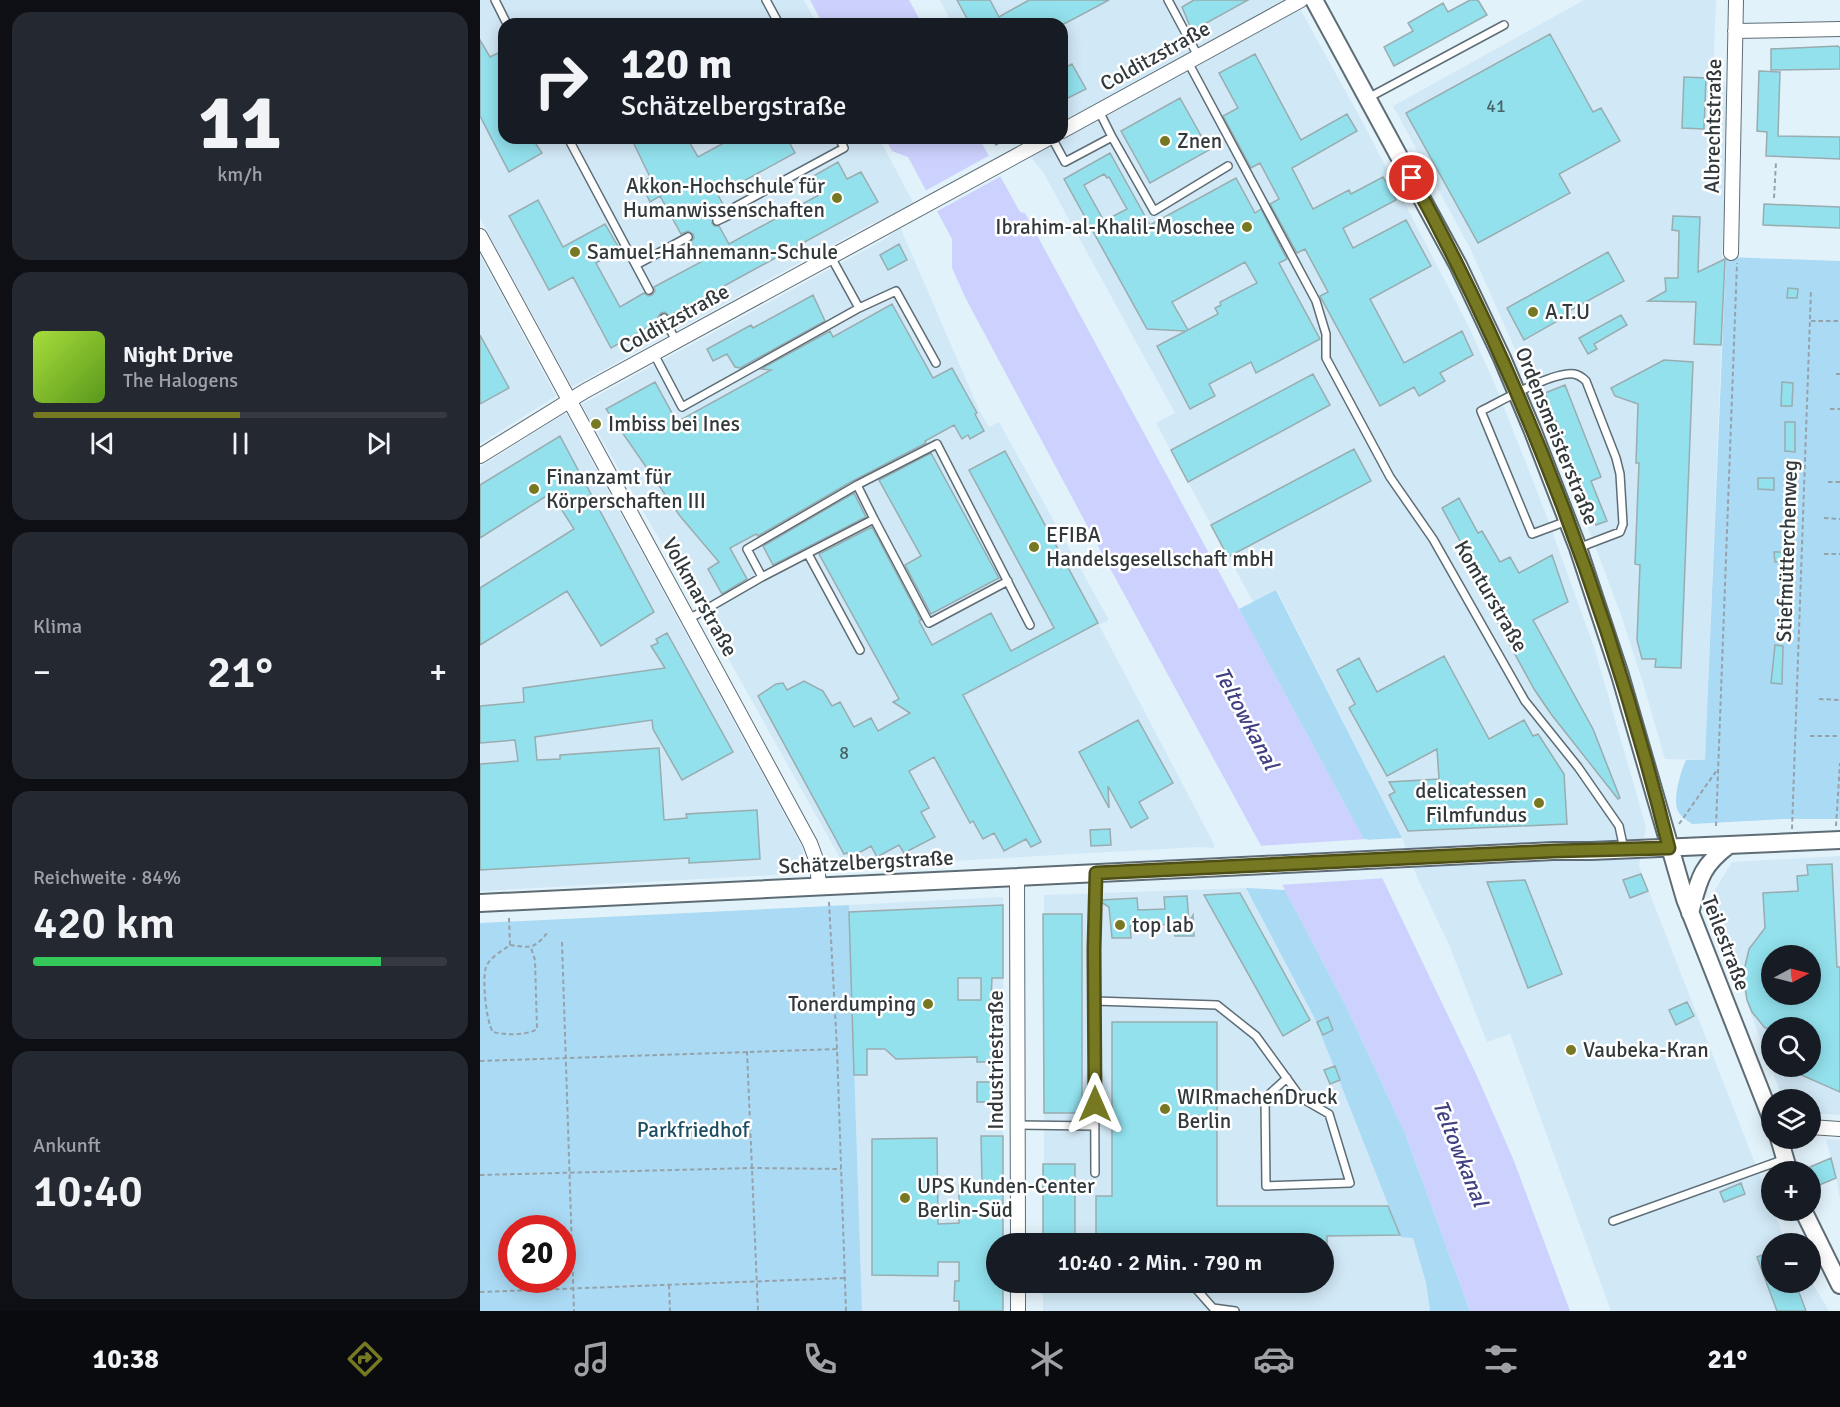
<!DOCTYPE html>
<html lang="de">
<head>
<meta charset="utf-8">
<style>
  :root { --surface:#171b24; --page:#242831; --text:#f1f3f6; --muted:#9ea1a6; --line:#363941; --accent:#767922 }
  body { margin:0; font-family:Signika,sans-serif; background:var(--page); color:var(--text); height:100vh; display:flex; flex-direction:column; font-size:22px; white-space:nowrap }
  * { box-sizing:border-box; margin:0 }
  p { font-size:20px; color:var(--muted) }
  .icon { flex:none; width:33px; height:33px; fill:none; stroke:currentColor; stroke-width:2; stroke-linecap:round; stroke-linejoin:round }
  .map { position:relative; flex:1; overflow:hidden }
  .sheet { display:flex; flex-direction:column; gap:12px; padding:12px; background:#0d0f14; width:480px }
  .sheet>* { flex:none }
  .hud { position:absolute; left:18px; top:18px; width:570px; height:126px; border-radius:18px; box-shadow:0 3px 15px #0003; background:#171b24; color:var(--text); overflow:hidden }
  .needle { width:39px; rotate:83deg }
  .controls { position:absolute; left:1281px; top:945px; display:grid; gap:12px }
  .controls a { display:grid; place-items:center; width:60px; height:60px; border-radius:50%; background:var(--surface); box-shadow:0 3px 15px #0003; font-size:30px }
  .speed { position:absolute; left:18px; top:1215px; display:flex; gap:12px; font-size:30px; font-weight:700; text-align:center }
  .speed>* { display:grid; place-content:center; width:78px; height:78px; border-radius:50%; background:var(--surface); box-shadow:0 3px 15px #0003; line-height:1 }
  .speed .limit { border:9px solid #d22; background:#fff; color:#111 }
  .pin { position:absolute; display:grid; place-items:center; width:51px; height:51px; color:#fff; margin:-26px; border:3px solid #fff; border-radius:50%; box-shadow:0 2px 6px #0007 }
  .me { position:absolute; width:66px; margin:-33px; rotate:0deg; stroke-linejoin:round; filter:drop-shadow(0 0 4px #0008) }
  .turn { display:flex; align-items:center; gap:21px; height:126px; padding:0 24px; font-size:27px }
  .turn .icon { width:78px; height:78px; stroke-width:2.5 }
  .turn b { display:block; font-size:42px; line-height:51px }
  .big { font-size:45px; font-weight:600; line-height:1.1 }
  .sheet .card { flex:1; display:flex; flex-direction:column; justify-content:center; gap:9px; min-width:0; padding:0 21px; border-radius:18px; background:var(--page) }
  .sheet .dial { align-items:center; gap:0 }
  .dial b { font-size:78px; line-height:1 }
  .song { display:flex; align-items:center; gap:18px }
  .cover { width:72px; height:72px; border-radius:9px; background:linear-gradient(135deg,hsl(80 70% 55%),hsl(90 70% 35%)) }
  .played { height:6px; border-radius:3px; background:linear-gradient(90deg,var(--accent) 50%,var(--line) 50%) }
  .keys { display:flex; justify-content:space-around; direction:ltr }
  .heat { display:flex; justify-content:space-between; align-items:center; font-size:33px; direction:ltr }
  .charge { height:9px; border-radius:4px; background:linear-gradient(90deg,#34c759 84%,var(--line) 0) }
  .trip { position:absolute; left:506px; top:1233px; width:348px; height:60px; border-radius:30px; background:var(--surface); box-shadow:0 3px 15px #0003; font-weight:600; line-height:60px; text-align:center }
  .menu { display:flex; height:96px; justify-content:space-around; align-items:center; background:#090b0e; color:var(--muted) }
  .menu .icon { width:42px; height:42px }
  .menu .selected { color:var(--accent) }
  .menu b { font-size:27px; color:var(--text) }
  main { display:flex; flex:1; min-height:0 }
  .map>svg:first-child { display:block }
  .built { fill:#d1e8f6; fill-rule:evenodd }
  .green { fill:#abdaf4; fill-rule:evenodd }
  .water { fill:#ccd1fe }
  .pier { fill:#e2f2fb }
  .building { fill:#92e1ed; stroke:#99acaf; stroke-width:1.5; fill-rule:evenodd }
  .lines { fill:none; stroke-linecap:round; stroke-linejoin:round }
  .service-casing { stroke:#5e6d75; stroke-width:10 }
  .minor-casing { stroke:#5e6d75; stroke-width:16 }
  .tertiary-casing { stroke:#5e6d75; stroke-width:20 }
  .path { stroke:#96a2a9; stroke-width:2; stroke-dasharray:4.5 3; stroke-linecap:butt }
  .service { stroke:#fff; stroke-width:7 }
  .minor { stroke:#fff; stroke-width:14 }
  .tertiary { stroke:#fff; stroke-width:16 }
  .route-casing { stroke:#4d4f16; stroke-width:15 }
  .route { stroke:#767922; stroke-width:10 }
  .poi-dot { fill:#767922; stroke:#fff; stroke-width:2 }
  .labels { text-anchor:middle; stroke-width:5; stroke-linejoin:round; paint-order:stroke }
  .number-label { font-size:18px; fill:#4a6368 }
  .street-label { font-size:21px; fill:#32393c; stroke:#fff }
  .poi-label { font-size:21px; fill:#32393c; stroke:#fff; text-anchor:start }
  .park-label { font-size:21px; fill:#1b4d64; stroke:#fff }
  .water-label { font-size:22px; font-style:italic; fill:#404083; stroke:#fff }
</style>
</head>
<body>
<main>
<section class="sheet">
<div class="card dial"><b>11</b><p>km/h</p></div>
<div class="card">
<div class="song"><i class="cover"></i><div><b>Night Drive</b><p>The Halogens</p></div></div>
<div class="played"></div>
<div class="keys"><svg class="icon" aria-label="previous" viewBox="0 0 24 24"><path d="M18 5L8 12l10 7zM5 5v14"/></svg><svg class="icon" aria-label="pause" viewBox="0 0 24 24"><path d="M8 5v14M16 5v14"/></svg><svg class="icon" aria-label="next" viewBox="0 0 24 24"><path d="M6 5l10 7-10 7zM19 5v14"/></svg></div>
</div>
<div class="card"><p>Klima</p>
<div class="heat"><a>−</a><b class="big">21°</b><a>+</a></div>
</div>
<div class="card"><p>Reichweite · 84%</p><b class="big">420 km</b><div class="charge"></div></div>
<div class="card"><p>Ankunft</p><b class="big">10:40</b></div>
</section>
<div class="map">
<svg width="1360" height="1311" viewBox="0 0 1360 1311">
  <rect width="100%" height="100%" fill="#e2f2fb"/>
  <path class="built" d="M0 0H324L337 24H24V138H399L434 204 408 218 389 225 92 387 0 218Z
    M460 0H815L882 121 989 327 1016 387 1064 509 1114 647 1166 827 1159 866 1306 1243 1292 1244V1282L1331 1281 1349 1311H1131L1030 1034 1007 1042 969 945 937 877 922 838 797 590 773 602 676 423 695 413 563 172 535 138H582V24H472Z
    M1104 0H1236L1233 76H1243L1251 111 1248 209H1244L1242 254V258L1245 257 1225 760 1185 759 1163 683 1141 615 1075 439 990 248 913 106Z
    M420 227 500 412 509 427 519 422 629 620 619 625 734 844V848L720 847 365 867 226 619 106 413 102 405 104 403 407 238Z
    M0 255 76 396 0 444Z
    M84 414 87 415 322 847 324 860 322 866 314 874 0 891V467Z
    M1360 856V1115L1331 1113 1330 1100 1303 1099 1268 1006 1262 982 1230 898 1252 862ZM1292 956H1330V994H1292ZM1292 1028H1330V1066H1292Z
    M766 888 835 1019 933 1238 946 1283 950 1311H563V1283L843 1282V1244L564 1243V895Z
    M523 897V1243L516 1244V1282L523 1283V1311H382L369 905Z
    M1346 1139 1360 1140V1199L1356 1178Z"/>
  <path class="green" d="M1246 257 1360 261V819H1303L1212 824C1208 821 1201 817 1198 811 1192 799 1201 771 1206 760H1225Z
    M796 590 922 838 884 840 759 609Z
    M766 888 805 890 867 1008 925 1133 990 1311H950L946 1283 933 1238 921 1237 835 1019Z
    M369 905 382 1311H0V923ZM32 1228H82V1280H32Z"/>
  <path class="water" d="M330 0H429L442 24H343Z
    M405 138H499L540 212 545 213 884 840 997 1076 1034 1161 1090 1311H990L925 1133 867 1008 805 890 625 559 486 299 472 268V239L428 157 412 151Z"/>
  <path class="pier" d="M512 154 523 175 454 213 443 192Z
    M887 839 906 878 799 885 778 846Z"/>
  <path class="building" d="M477 0H510L519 17 549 0H629L584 24H490Z
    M714 0H768L712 31 702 7Z
    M990 0H998L1007 15 914 66 904 47 933 31 928 23 963 3 968 12Z
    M1070 34 1113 112 1121 108 1140 141 1079 174 1090 193 998 243 926 113Z
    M0 40 10 57 24 50V138H52L62 153 29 172 0 116Z
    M1358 46 1360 48V69L1291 70V49Z
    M775 54 821 140 867 114 877 131 812 168 833 209 869 190 871 194 903 177 916 200 863 228 873 248 926 220 951 266 890 299 924 363 982 331 993 355 960 373 965 381 939 396 934 387 900 406 840 296 848 292 825 249 817 253 790 204 799 199 780 163 771 168 743 116 758 108 739 73Z
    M592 64 606 89 582 101V69Z
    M1279 71 1300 72 1298 136 1360 137V159L1286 156 1287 132 1277 131Z
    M1204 77 1226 78 1224 129 1202 128Z
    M700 98 729 150 670 183 641 131Z
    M151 138H207L218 157 253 138H307L315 153 238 195 246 210 233 217 232 223 234 226H239L249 244 339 195 330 178 358 162 367 179 381 172 398 202 189 316 185 312 181 313 178 317 179 321 131 348 93 277 69 290 29 216 58 200 83 247 125 224 140 250 116 263 140 307 164 293 168 296 172 295 175 291 174 287 221 262 211 242 214 238 213 234 208 231 201 234 180 196 170 202 161 183 170 177Z
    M630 153 670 225 756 178 775 213 781 209 807 259 799 263 840 339 776 373 771 362 729 384 735 396 710 409 677 346 706 331 667 329 584 179ZM624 174 627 178 629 177 647 209 624 221 604 185ZM765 262 777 283 740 302 741 305 735 308 738 314 708 330 692 302Z
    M1284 204 1360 207V228L1283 225Z
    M1193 216 1220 217 1218 272 1245 259 1241 345 1214 344 1216 302 1168 301 1186 291 1185 278H1198L1199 231 1192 230Z
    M419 244 427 260 408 270 400 255Z
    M1128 252 1144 281 1080 316 1081 319 1044 340 1027 308Z
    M1308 288 1318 289 1317 298H1307Z
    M333 295 345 321 260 368 255 367 247 354 233 361 227 349 271 325 273 328Z
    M412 304 453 378 472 368 497 413 495 414 504 431 490 439 488 435 482 439 474 425 445 441 446 443 369 483 278 536 276 534 250 548 267 579 242 594 228 569 239 562 200 516 126 409 175 382 197 422 291 370 281 369 350 331 353 337Z
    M1141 315 1147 325 1114 344 1117 349 1108 354 1099 338Z
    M0 335 29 388 0 404Z
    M1184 360 1213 362 1201 668 1175 667 1176 659H1162L1157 640 1160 565 1155 564 1159 463H1156L1158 404 1135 396 1131 388Z
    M833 374 850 405 708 482 691 450Z
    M1302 382 1313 383 1312 406H1301Z
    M1085 385 1121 477 1111 481 1127 521 1116 525 1065 393Z
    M1305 422H1315V452L1305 451Z
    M80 436 174 612 121 646 87 591 0 645V588L94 529 71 493 0 538V485Z
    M874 449 891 481 748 557 731 525Z
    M525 451 618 623 483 695 561 842 551 847 546 839 524 851 514 833 503 839 493 821 490 823 454 757 429 771 449 808 441 812 455 837 424 853 419 845 397 857 391 846 370 858 367 853 364 854 278 696 296 684 303 683 307 690 324 681 343 691 352 706 360 702 374 727 391 718 398 731 430 713 413 702 419 699 339 554 392 527 441 620 439 621 452 645 511 613 531 651 574 628 489 470Z
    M451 453 519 578 451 614 425 565 441 556 399 480Z
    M1278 478H1294V490L1278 489Z
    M374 493 386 517 293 565 283 546Z
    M979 498 998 533 1002 531 1020 562 1030 557 1039 573 1072 555 1088 602 1053 620 1113 729 1140 798 1138 799 1071 714 1054 689 1002 594 1007 591 992 563 986 566 976 546 981 543 962 508Z
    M1294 552H1305V562H1295Z
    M187 633 253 752 202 780 173 729 172 720 55 737 57 760 80 759V755L179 748 184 820 207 818 206 814 277 810 280 859 209 863V858L0 870V764L38 761 35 740 0 743V706L44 702 43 688 185 668 171 646 178 643 176 639Z
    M1295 645 1303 646 1302 684 1291 683Z
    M964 656 1009 739 1044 720 1053 736 1058 734 1084 774 1087 824 928 831 909 795 915 792 909 782 959 779 957 749 907 776 869 708 875 704 857 670 879 658 897 692Z
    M658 720 693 783 659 802 668 818 651 828 628 786 629 808 599 752Z
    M630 829 631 845 611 846 610 830Z
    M1352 864 1357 967H1360V1092L1301 1066H1330V1028H1285L1272 1012 1267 1000 1263 975 1269 949 1285 928 1283 893 1318 891 1317 876 1328 875 1327 865ZM1292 956H1330V994H1292Z
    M1161 874 1168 891 1150 898 1143 880Z
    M1045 880 1082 974 1048 988 1007 882Z
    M760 893 830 1020 803 1036 724 895Z
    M707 896 709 922 713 915 714 936H695L694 924 650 926 651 938H632L629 907 621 902V900L657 898 658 910 685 909 684 897Z
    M523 905V978H512L511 1000 523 1001V1062H497V1057L416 1059 405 1049H387V1075H374L369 912ZM478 978H501V1000H478Z
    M563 914H602V1113H564Z
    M1207 1002 1214 1016 1196 1025 1189 1010Z
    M848 1017 853 1030 843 1035 837 1022Z
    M632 1022H737V1206H908L920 1235 847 1236V1244H712V1235H692V1244H616V1196H632Z
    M855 1066 860 1080 850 1084 844 1070Z
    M523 1070V1102H497V1082H513Z
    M501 1136H523V1244H516V1282H523V1311H479V1301H474L475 1281H479V1262H458V1276L392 1275V1139L457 1138 458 1224 479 1223V1185L502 1184Z
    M1351 1158 1356 1178 1337 1186 1330 1167Z
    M563 1164H595V1244H568V1236H563Z
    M1261 1183 1265 1194 1244 1202 1240 1192Z
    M1292 1251V1282H1315L1326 1311H1297L1277 1257Z"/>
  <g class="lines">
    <g class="service-casing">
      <path id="service" d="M15 0 27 24
        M286 0 299 24
        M688 0 718 56
        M708 62 836 301 846 334V358L910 477 953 539 1045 701 1098 767 1139 826 1144 849
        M888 98 1024 25
        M632 137 674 211 748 166
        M88 138 169 290
        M572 138 585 162 632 137 619 111
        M237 221 258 211 255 207 364 148 359 138
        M351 257 379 308 416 291 456 363
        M156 265 208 237
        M184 318 196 341
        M174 354 202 407 379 308
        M394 519 449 623 528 581
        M1087 521 1052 534 1001 411C1021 401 1074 371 1094 374 1099 375 1102 377 1106 381L1136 458 1140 474 1143 524 1140 532 1098 548
        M328 554 380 650
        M282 577 267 549 377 485
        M207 618 216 615 282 577 394 519 377 485 457 444 550 625
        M615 1001 737 1005 776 1036 821 1098 849 1114 870 1183 786 1186 785 1098 807 1078
        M537 1125 615 1126
        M615 1173 614 949 616 873
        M1133 1221 1305 1159
        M710 1282 733 1308 755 1311"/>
    </g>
    <g class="minor-casing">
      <path id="minor" d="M1255 31 1360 29
        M582 131 821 0
        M0 236 330 843 337 862 339 887
        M1251 253 1256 0
        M0 456 105 391 569 138
        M537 877 538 1244
        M1330 1127 1360 1129
        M538 1282V1311"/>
    </g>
    <g class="tertiary-casing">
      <path id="tertiary" d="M834 0 978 265 1022 358 1052 429 1098 548 1140 675 1205 899 1292 1120
        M0 903 1073 851H1111L1360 840
        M1210 913C1219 880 1220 867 1249 845
        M1299 1138 1309 1172
        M1323 1210 1360 1285"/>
    </g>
    <path class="path" d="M515 145 528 138
      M1294 198 1296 162
      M1331 321H1360
      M1356 374H1360
      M1350 409H1360
      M1348 482H1360
      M1344 518 1360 519
      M1344 554H1360
      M1339 699 1360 700
      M1330 736H1360
      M1199 824 1237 770
      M1236 826 1257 263
      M1356 826 1360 763
      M1312 829 1331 290
      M349 902 357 1049 366 1311
      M29 918 30 945C22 951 10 957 6 967 2 978 6 1022 13 1032 25 1035 45 1036 57 1029L55 960 51 948
      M1236 931 1238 930
      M82 942 94 1311
      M30 945C52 948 54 949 68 932
      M267 1051 278 1311
      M0 1061 357 1049
      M0 1175 271 1168 361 1169
      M189 1285 190 1311
      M0 1292 366 1278"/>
    <use href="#service" class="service"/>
    <use href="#minor" class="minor"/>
    <use href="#tertiary" class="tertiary"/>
  </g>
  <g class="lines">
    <g class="route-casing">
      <path id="route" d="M615 1104 614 949 616 873 1073 851 1189 848C1131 615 1047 388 932 178"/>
    </g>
    <use href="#route" class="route"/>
  </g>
  <g class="poi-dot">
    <circle cx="685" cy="141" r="6"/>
    <circle cx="357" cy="198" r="6"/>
    <circle cx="767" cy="227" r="6"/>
    <circle cx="95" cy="252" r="6"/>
    <circle cx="1053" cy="312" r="6"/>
    <circle cx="116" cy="424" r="6"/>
    <circle cx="54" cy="489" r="6"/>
    <circle cx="554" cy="547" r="6"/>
    <circle cx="1059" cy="803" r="6"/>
    <circle cx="640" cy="925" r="6"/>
    <circle cx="448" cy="1004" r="6"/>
    <circle cx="1091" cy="1050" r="6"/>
    <circle cx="685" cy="1109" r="6"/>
    <circle cx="425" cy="1198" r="6"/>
  </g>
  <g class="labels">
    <g class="number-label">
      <text x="1016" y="112">41</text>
      <text x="364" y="759">8</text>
    </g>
    <g class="street-label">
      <text transform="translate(675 56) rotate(-29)" y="7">Colditzstraße</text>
      <text transform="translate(1233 126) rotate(-89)" y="7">Albrechtstraße</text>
      <text transform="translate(194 319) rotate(-29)" y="7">Colditzstraße</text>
      <text transform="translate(1077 436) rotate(68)" y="7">Ordensmeisterstraße</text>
      <text transform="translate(1307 551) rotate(-88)" y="7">Stiefmütterchenweg</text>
      <text transform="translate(1011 596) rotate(60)" y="7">Komturstraße</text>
      <text transform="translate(220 597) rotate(61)" y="7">Volkmarstraße</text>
      <text transform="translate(386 862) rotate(-3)" y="7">Schätzelbergstraße</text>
      <text transform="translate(1246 943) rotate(69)" y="7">Teilestraße</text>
      <text transform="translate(516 1060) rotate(-90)" y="7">Industriestraße</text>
    </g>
    <g class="poi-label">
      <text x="697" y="148">Znen</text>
      <text x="345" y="193" text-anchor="end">Akkon-Hochschule für<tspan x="345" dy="24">Humanwissenschaften</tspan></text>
      <text x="755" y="234" text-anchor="end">Ibrahim-al-Khalil-Moschee</text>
      <text x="107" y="259">Samuel-Hahnemann-Schule</text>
      <text x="1065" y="319">A.T.U</text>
      <text x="128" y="431">Imbiss bei Ines</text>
      <text x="66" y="484">Finanzamt für<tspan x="66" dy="24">Körperschaften III</tspan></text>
      <text x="566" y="542">EFIBA<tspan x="566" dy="24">Handelsgesellschaft mbH</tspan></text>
      <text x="1047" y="798" text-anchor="end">delicatessen<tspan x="1047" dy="24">Filmfundus</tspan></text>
      <text x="652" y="932">top lab</text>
      <text x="436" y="1011" text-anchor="end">Tonerdumping</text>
      <text x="1103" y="1057">Vaubeka-Kran</text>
      <text x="697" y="1104">WIRmachenDruck<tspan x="697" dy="24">Berlin</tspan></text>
      <text x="437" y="1193">UPS Kunden-Center<tspan x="437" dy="24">Berlin-Süd</tspan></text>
    </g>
    <g class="park-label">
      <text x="213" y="1137">Parkfriedhof</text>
    </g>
    <g class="water-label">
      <text transform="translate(767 718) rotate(62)" y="8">Teltowkanal</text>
      <text transform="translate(981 1153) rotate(68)" y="8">Teltowkanal</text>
    </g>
  </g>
</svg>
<div class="controls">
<a><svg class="needle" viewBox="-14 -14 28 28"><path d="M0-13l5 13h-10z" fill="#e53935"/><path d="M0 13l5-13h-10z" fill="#9ea1a6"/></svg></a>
<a><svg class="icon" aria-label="search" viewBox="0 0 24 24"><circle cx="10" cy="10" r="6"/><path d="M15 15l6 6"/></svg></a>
<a><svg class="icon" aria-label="layers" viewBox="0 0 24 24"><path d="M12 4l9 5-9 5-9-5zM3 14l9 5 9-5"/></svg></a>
<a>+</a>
<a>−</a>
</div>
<div class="speed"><div class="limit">20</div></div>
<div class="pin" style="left:932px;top:178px;background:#d93025"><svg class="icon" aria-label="arrive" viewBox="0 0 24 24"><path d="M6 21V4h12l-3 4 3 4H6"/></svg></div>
<svg class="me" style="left:615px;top:1104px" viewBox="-20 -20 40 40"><path d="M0-17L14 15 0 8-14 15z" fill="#767922" stroke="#fff" stroke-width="4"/></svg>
<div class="trip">10:40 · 2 Min. · 790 m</div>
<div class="hud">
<div class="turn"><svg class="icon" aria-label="right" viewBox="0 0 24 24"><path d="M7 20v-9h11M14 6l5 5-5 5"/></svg><div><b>120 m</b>Schätzelbergstraße</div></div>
</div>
</div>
</main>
<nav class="menu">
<b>10:38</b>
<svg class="icon selected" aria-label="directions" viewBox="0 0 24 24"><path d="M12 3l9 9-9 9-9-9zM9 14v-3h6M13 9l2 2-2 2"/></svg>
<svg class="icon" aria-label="music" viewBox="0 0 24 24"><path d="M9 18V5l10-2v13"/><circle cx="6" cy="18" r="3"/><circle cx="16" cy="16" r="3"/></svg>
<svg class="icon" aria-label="phone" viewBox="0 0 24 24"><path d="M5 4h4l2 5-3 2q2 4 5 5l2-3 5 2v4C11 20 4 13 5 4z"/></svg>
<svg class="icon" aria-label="climate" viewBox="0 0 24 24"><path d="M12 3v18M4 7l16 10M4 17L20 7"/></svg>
<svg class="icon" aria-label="car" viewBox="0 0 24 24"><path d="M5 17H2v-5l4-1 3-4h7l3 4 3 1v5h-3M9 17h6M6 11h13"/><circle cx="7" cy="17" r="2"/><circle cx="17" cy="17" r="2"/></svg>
<svg class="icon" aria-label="filters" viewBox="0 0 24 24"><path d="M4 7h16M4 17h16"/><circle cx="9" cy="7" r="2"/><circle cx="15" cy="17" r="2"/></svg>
<b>21°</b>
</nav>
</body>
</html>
